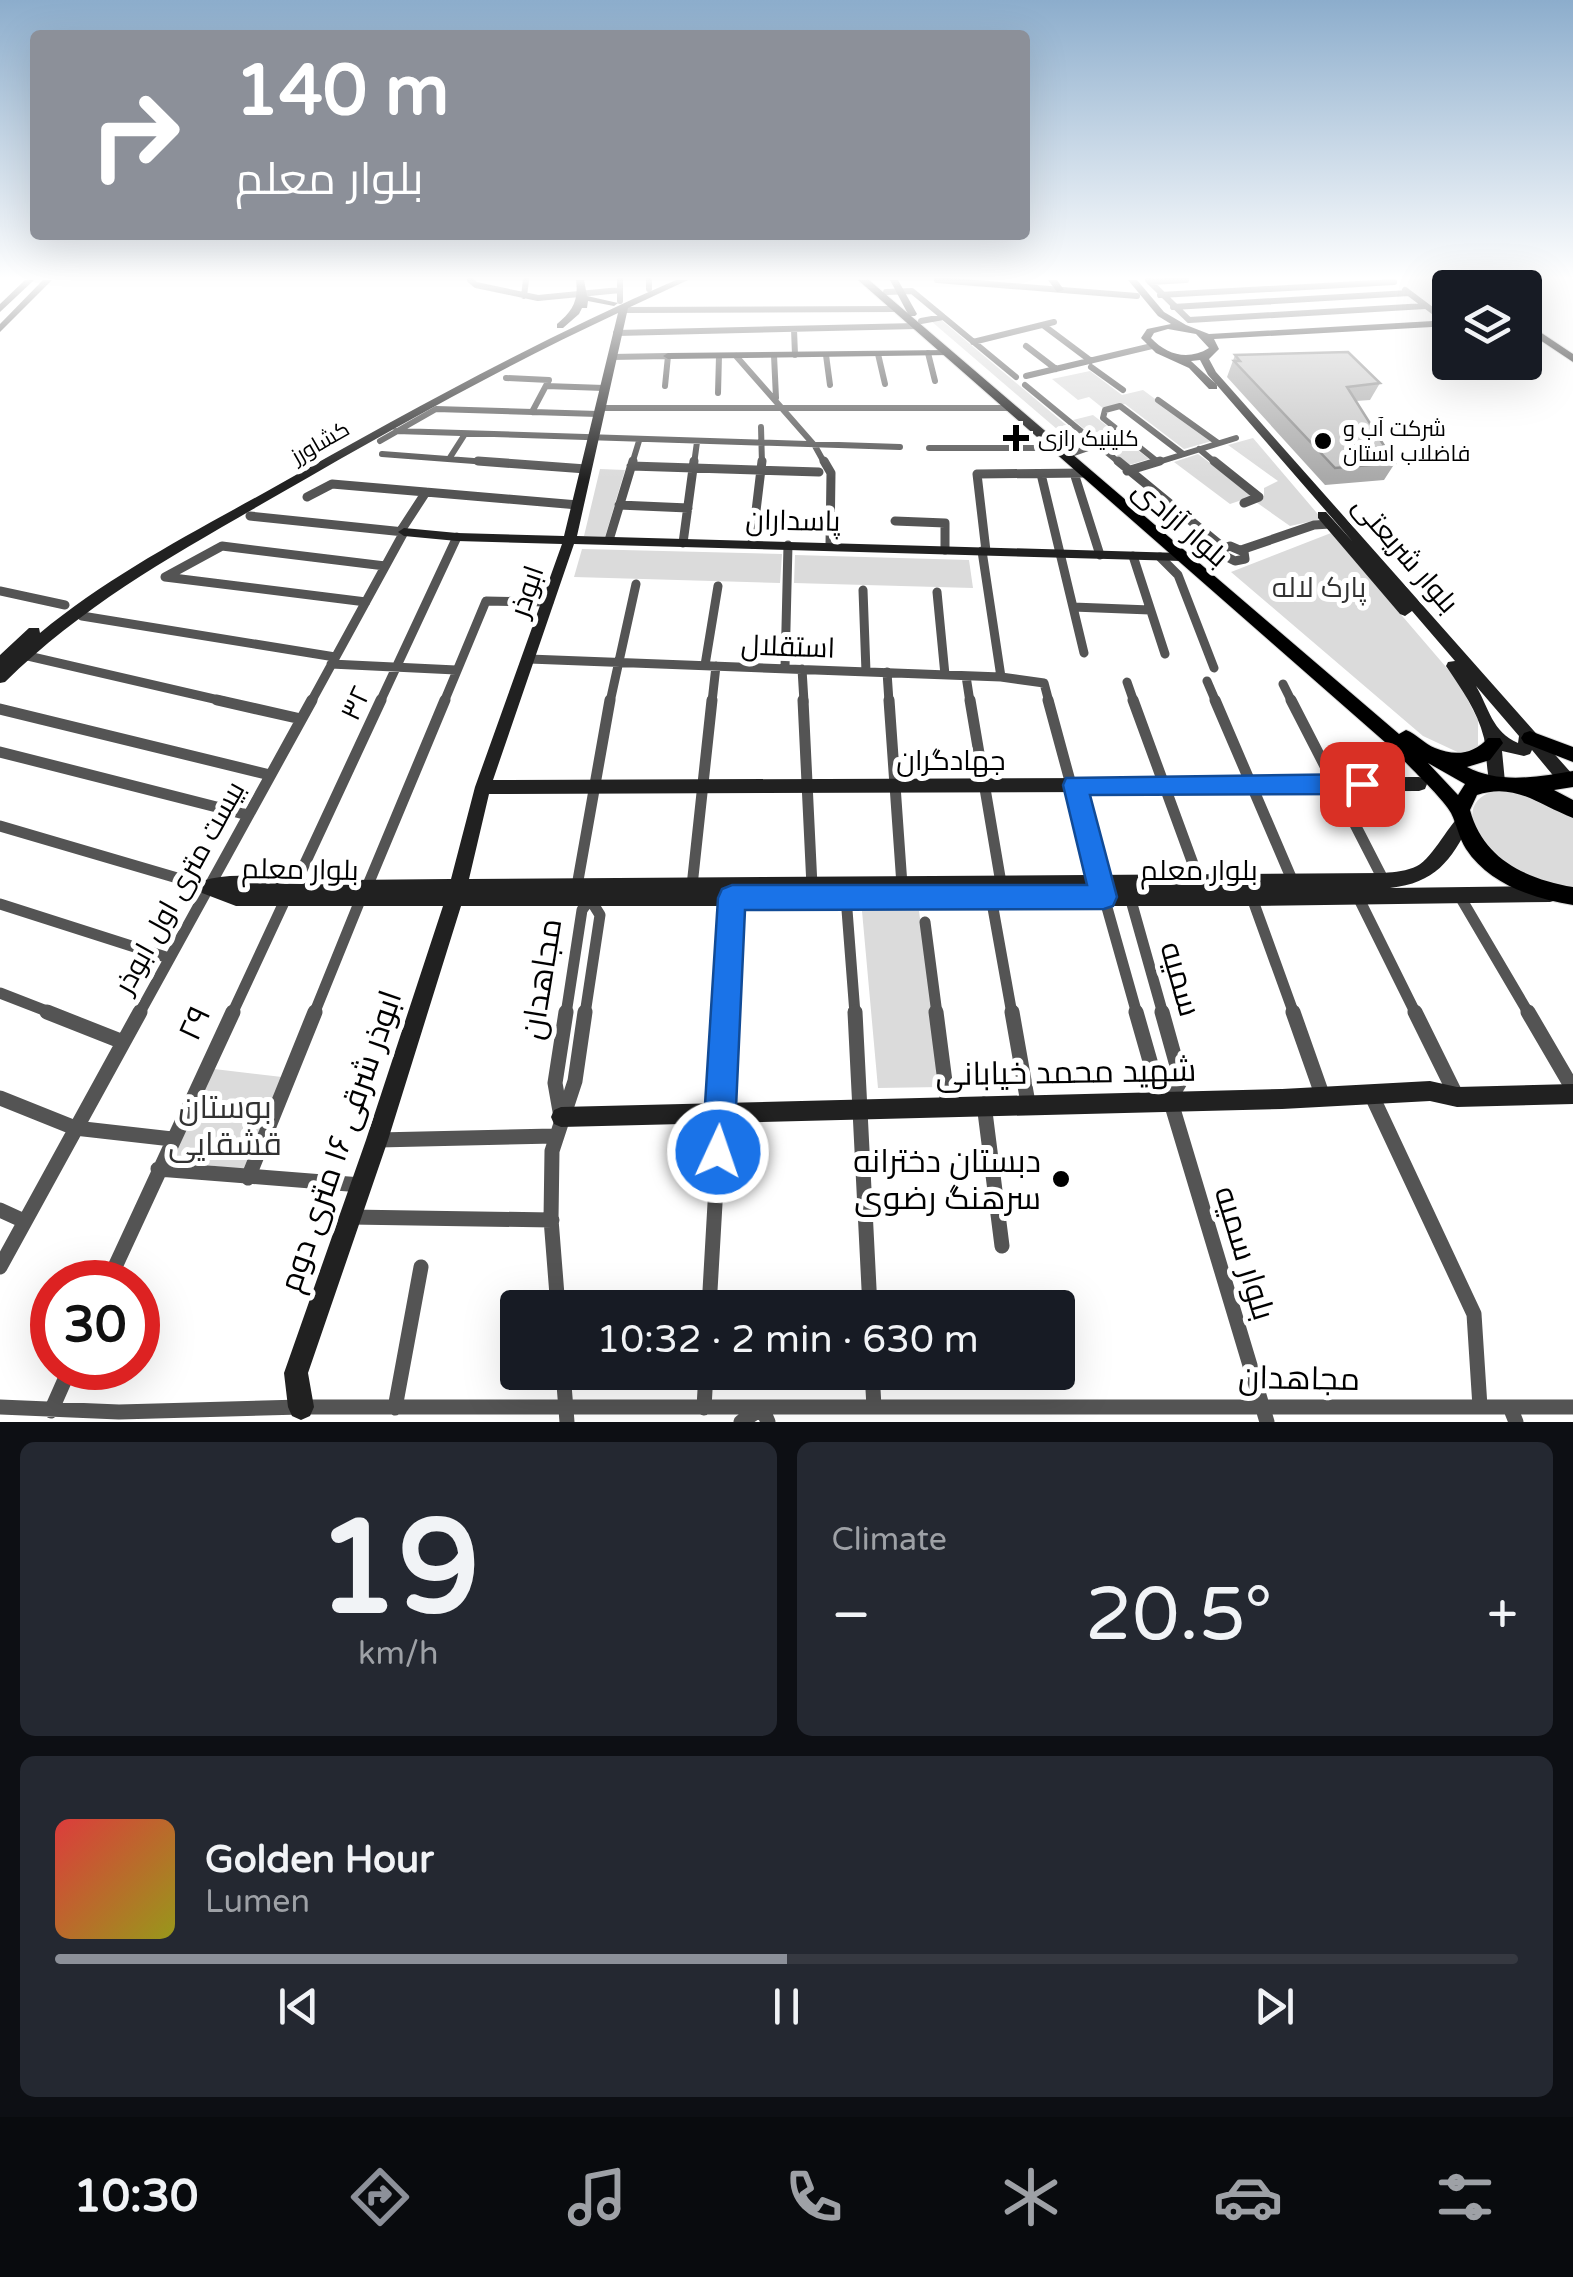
<!DOCTYPE html>
<html lang="en">
<head>
<meta charset="utf-8">
<style>
  :root { --surface:#171b24; --page:#242831; --text:#f1f3f6; --muted:#9ea1a6; --line:#363941; --accent:#8c9099 }
  body { margin:0; font-family:"Varela Round",Cairo,sans-serif; background:var(--page); color:var(--text); height:100vh; display:flex; flex-direction:column; font-size:38px; white-space:nowrap }
  * { box-sizing:border-box; margin:0 }
  p { font-size:32px; color:var(--muted) }
  .icon { flex:none; width:55px; height:55px; fill:none; stroke:currentColor; stroke-width:2; stroke-linecap:round; stroke-linejoin:round }
  .map { position:relative; height:1422px; overflow:hidden }
  .details { display:flex; flex-direction:column; gap:20px; padding:20px; background:#0d0f14; flex:1 }
  .details>* { flex:none }
  .hud { position:absolute; left:30px; top:30px; width:1000px; height:210px; border-radius:10px; box-shadow:0 10px 40px #0002; background:#8c9099; color:#fff; overflow:hidden }
  .fabs { position:absolute; left:1432px; top:270px; display:grid; gap:20px }
  .fabs a { display:grid; place-items:center; width:110px; height:110px; border-radius:10px; background:var(--surface); box-shadow:0 10px 40px #0002; font-size:50px }
  .speed { position:absolute; left:30px; top:1260px; display:flex; gap:20px; font-size:50px; font-weight:700; text-align:center }
  .speed>* { display:grid; place-content:center; width:130px; height:130px; border-radius:50%; background:var(--surface); box-shadow:0 10px 40px #0002; line-height:1 }
  .speed .limit { border:15px solid #d22; background:#fff; color:#111 }
  .pin { position:absolute; display:grid; place-items:center; width:85px; height:85px; color:#fff; margin:-42px; border-radius:20px; box-shadow:0 5px 15px #0006 }
  .me { position:absolute; width:110px; margin:-55px; rotate:3deg; stroke-linejoin:round; filter:drop-shadow(0 0 8px #0008) }
  .turn { display:flex; align-items:center; gap:35px; height:210px; padding:0 40px; font-size:45px }
  .turn .icon { width:130px; height:130px; stroke-width:2.5 }
  .turn b { display:block; font-size:70px; line-height:85px }
  .big { font-size:75px; font-weight:600; line-height:1.1 }
  .details .widget { flex:1; display:flex; flex-direction:column; justify-content:center; gap:15px; min-width:0; padding:0 35px; border-radius:15px; background:var(--page) }
  .details .dial { align-items:center; gap:0 }
  .dial b { font-size:130px; line-height:1 }
  .song { display:flex; align-items:center; gap:30px }
  .cover { width:120px; height:120px; border-radius:15px; background:linear-gradient(135deg,hsl(0 70% 55%),hsl(60 70% 35%)) }
  .played { height:10px; border-radius:5px; background:linear-gradient(90deg,var(--accent) 50%,var(--line) 50%) }
  .keys { display:flex; justify-content:space-around; direction:ltr }
  .heat { display:flex; justify-content:space-between; align-items:center; font-size:55px; direction:ltr }
  .details .tiles { flex:1; display:grid; gap:20px; grid-template-columns:1fr 1fr }
  .widget:last-child { grid-column:span 2 }
  .trip { position:absolute; left:500px; top:1290px; width:575px; height:100px; border-radius:10px; background:var(--surface); box-shadow:0 10px 40px #0002; font-weight:600; line-height:100px; text-align:center }
  .tabs { display:flex; height:160px; justify-content:space-around; align-items:center; background:#090b0e; color:var(--muted) }
  .tabs .icon { width:70px; height:70px }
  .tabs .current { color:var(--accent) }
  .tabs b { font-size:45px; color:var(--text) }
  .map>svg:first-child { display:block }
  .green { fill:#dbdbdb }
  .lines { fill:none; stroke-linecap:round; stroke-linejoin:round }
  .primary-casing { stroke:#dbdbdb; stroke-width:2 }
  .street-far3 { stroke:#545454; stroke-width:6 }
  .street-far2 { stroke:#545454; stroke-width:9 }
  .street-far1 { stroke:#545454; stroke-width:11 }
  .street { stroke:#545454; stroke-width:15 }
  .secondary { fill:#212121; fill-rule:evenodd }
  .primary { fill:#000; fill-rule:evenodd }
  .wall { fill:#a9a9a9 }
  .building { fill:#c4c4c4; stroke:#898989; stroke-width:2.5 }
  .route { fill:#1a73e8; stroke:#114b97; stroke-width:2.5 }
  .poi-dot { fill:#000; stroke:#fff; stroke-width:4 }
  .labels { text-anchor:middle; stroke-width:10; stroke-linejoin:round; paint-order:stroke }
  .far-poi-label { font-size:22px; fill:#000; stroke:#fff; text-anchor:start }
  .far-street-label { font-size:22px; fill:#000; stroke:#fff }
  .street-label { font-size:28px; fill:#000; stroke:#fff }
  .park-label { font-size:28px; fill:#323232; stroke:#fff }
  .near-street-label { font-size:32px; fill:#000; stroke:#fff }
  .near-park-label { font-size:32px; fill:#323232; stroke:#fff }
  .near-poi-label { font-size:32px; fill:#000; stroke:#fff; text-anchor:end }
</style>
</head>
<body>
<div class="map">
<svg width="1573" height="1422" viewBox="0 0 1573 1422">
  <rect width="100%" height="100%" fill="#fff"/>
  <path class="green" d="M940 319 1090 445 1079 448 931 321Z
    M1090 371 1122 395 1143 390 1212 441 1184 449 1125 404 1104 409 1089 397 1078 400 1052 379Z
    M1093 415 1149 459 1129 465 1073 420Z
    M1253 438 1322 519 1290 526 1256 502 1264 498V488L1278 481 1228 445Z
    M1198 454 1254 496 1230 504 1174 462Z
    M600 469 625 470 605 537 584 536Z
    M1331 533 1458 681 1478 720V750L1466 756 1423 736 1231 572Z
    M582 549 782 554 780 583 574 577Z
    M795 555 969 560 973 588 794 583Z
    M1494 791C1522 790 1550 802 1573 818V887C1555 887 1527 879 1511 869 1486 853 1448 805 1494 791Z
    M862 911H919L942 1087 878 1088Z
    M214 1069 282 1077 243 1170 172 1160Z"/>
  <g class="lines">
    <g class="primary-casing">
      <path id="primary" d="M858 280H869L1399 734 1406 730C1417 734 1424 744 1435 748 1454 756 1473 755 1488 738H1500L1503 743 1490 760 1467 767C1499 784 1538 777 1573 771V787L1554 790 1573 800V818C1539 805 1515 782 1477 795L1470 810C1483 859 1526 879 1573 887V905C1534 899 1489 884 1466 849 1459 838 1457 825 1451 813 1442 797 1408 766 1394 750ZM1428 763 1465 784 1458 795Z
        M1468 280H1479L1488 288H1476Z
        M1525 322 1573 354V362L1525 330Z
        M1530 731 1573 747V762L1524 743 1521 738 1524 733Z"/>
    </g>
    <path class="street-far3" d="M470 280 476 285 538 298 620 290
      M620 280V301
      M649 280V289
      M937 280 1137 296
      M1148 280 1189 320 1425 306
      M1150 282 1186 280
      M1405 290 1441 317
      M886 292 912 291 1016 377
      M1160 295 1394 282
      M524 296 526 280
      M1173 307 1409 293
      M623 310 896 309
      M921 321 943 317
      M1043 325 1091 361
      M794 329 795 355
      M616 333 916 326
      M973 342 1054 322
      M1026 346 1056 369
      M928 353 935 381
      M878 354 885 384
      M774 355 776 398
      M826 355 830 385
      M736 356 815 446 825 464
      M611 357 668 356 665 386
      M1091 367 1123 390
      M1026 376 1152 346
      M506 378 549 380 532 412
      M1025 385 1121 464
      M546 386 604 388
      M718 393 719 356
      M1158 400 1218 443
      M599 408H1010
      M761 427 762 464
      M396 431 900 447
      M380 441 436 409 598 414
      M929 448H1055
      M1199 449 1217 464
      M1074 453 1097 445
      M382 454 512 464
      M449 459 465 434
      M1158 462 1103 418 1105 410 1120 406 1183 454
      M632 464 639 441
      M694 464 697 442
      M1152 464 1236 438"/>
    <path class="street-far2" d="M478 461 586 469
      M824 461 831 473 830 546
      M1118 461 1224 548
      M1214 461 1259 497 1244 503
      M631 466 819 472
      M1127 471 1160 461
      M1074 473 1100 555
      M1041 474 1084 653
      M307 497 332 484 578 505
      M619 505 688 508
      M250 516 404 532 311 702
      M895 521 945 523V550
      M400 532 426 492
      M609 540 633 461
      M683 543 694 461
      M752 544 762 461
      M1230 546 1244 552 1245 559 1235 561 1225 556 1222 549Z
      M1241 550 1314 525 1330 524
      M982 551 1001 677
      M986 551 977 474 1084 473
      M1133 556 1165 654
      M1160 557 1178 575 1214 668
      M165 577 222 546 385 566
      M165 577 366 602
      M863 590 866 672
      M0 591 65 605
      M937 592 945 675
      M1073 607 1150 610
      M82 616 335 657
      M28 656 227 702
      M529 659 1001 677 1044 683 1049 702
      M331 664 456 670
      M705 665 718 586
      M785 668 788 545
      M802 669 804 702
      M887 672 889 702
      M966 676 970 702
      M1207 681 1216 702
      M1127 682 1134 702
      M1283 684 1292 702
      M380 702 457 537
      M444 702 486 601 549 602
      M610 702 636 584
      M712 702 716 666"/>
    <path class="street-far1" d="M217 700 301 719
      M803 700 812 886
      M889 700 902 885
      M970 700 1001 883
      M1048 700 1098 884
      M1133 700 1200 883
      M1215 700 1293 882
      M1291 700 1384 881
      M0 709 270 775
      M0 752 248 815
      M0 826 208 887
      M577 886 610 700
      M692 886 712 700
      M294 887 381 700
      M367 887 445 700
      M1459 895 1529 1014
      M846 897 855 1014
      M991 897 1012 1014
      M1104 897 1137 1014
      M1130 897 1163 1014
      M1358 897 1416 1014
      M1252 898 1294 1014
      M0 904 169 958
      M925 922 937 1014
      M0 993 54 1014
      M139 1014 312 700
      M232 1014 286 898
      M314 1014 361 898
      M566 1014 582 910 590 899
      M585 1014 600 915 590 899
      M725 1014 732 897"/>
    <path class="street" d="M47 1012 123 1042
      M855 1012 870 1308
      M936 1012 948 1105
      M1012 1012 1028 1103
      M1136 1012 1154 1075 1170 1099 1267 1422
      M1162 1012 1181 1080 1170 1099
      M1293 1012 1323 1097
      M1415 1012 1457 1097
      M1528 1012 1573 1089
      M1371 1094 1474 1314 1480 1407
      M0 1098 75 1128 172 1139
      M984 1104 1002 1246
      M561 1117 555 1083 566 1012
      M378 1140 554 1136
      M158 1169 361 1185
      M248 1178 315 1012
      M0 1210 24 1221
      M350 1217 552 1220
      M0 1267 140 1012
      M108 1282 233 1012
      M558 1308 551 1219 552 1151 575 1081 585 1012
      M709 1308 726 1012
      M563 1372 567 1422
      M872 1372 874 1407
      M0 1407 119 1412 301 1407H1573
      M1510 1407 1516 1422
      M395 1408 421 1267
      M704 1408 706 1372
      M51 1411 70 1368
      M741 1422 762 1408 768 1422"/>
    <path class="secondary" d="M25 280H34L0 312V304Z
      M43 280H52L0 332V324Z
      M576 280H584L587 296 618 303 614 306 588 301 587 308H582L579 314 563 328H557V324C572 311 579 301 576 280Z
      M676 280H688L628 308 577 536 1181 553 1187 557 1181 561 574 544 493 780 1419 777 1425 779 1427 784 1425 789 1419 791 489 794 469 879 1384 873C1395 872 1407 871 1417 866 1433 858 1452 819 1460 817 1463 816 1465 818 1468 818L1470 823C1451 861 1435 883 1390 888L1550 886 1556 888 1559 894 1556 900 1550 902 1252 906H461L388 1140 308 1373 314 1407 310 1416 301 1420 292 1416 288 1407 284 1373 366 1140 443 906H236L202 893 199 887 202 881C232 871 264 878 295 879 347 881 399 879 451 879L475 787 562 544 457 541 404 536 398 532 404 528 457 533 564 536 618 313C502 367 392 429 281 493 181 551 89 600 5 682L0 683V655L29 628H39L40 633C110 575 192 533 271 489 404 414 537 340 676 280Z
      M890 280H898L917 314 915 316H909Z
      M1048 280H1057L1064 290 1057 292Z
      M1128 280H1137L1164 312 1186 325 1209 334 1450 320V326L1214 339 1219 349 1209 359 1216 372 1573 775V785L1567 787 1561 785 1532 750 1530 754 1524 756 1502 751 1505 782 1503 787 1497 789 1491 787C1486 772 1487 754 1484 738 1477 710 1462 690 1446 666L1448 662 1455 661 1412 611 1405 616 1400 614 1318 518V512H1326L1353 542 1208 375 1200 360 1191 361 1217 385V389H1209L1189 368 1156 353 1141 338 1147 329 1171 324 1158 316ZM1168 329 1196 334 1209 348C1188 361 1167 355 1151 338L1154 333ZM1476 686 1519 736 1518 743C1492 732 1489 708 1476 686Z
      M947 350 950 351V355L668 359 663 356 668 353Z
      M1430 1081 1457 1087 1573 1084V1104L1457 1107 1430 1101 1282 1109 561 1127 554 1124 551 1117 554 1110 561 1107 1282 1089Z"/>
    <use href="#primary" class="primary"/>
  </g>
  <path class="wall" d="M1235 355 1380 383 1370 400 1356 401 1395 463 1384 480 1325 485 1227 377Z"/>
  <path class="building" d="M1348 352 1380 383 1347 387 1395 463 1335 468 1234 361H1240L1235 355Z"/>
  <linearGradient id="sky" x2="0" y2="1"><stop stop-color="#8cadcc"/><stop offset="0.58" stop-color="#fff"/><stop offset="1" stop-color="#fff" stop-opacity="0"/></linearGradient>
  <rect width="1573" height="479" fill="url(#sky)"/>
  <path class="route" d="M1362 774 1370 777 1374 784 1370 791 1362 794 1090 795 1117 897 1113 906 1104 909 745 910 734 1152 730 1163 718 1168 706 1163 702 1152 718 898 722 889 732 885H1087L1063 785 1066 778Z"/>
  <g class="poi-dot">
    <path d="M1011 423h10v10h10v10h-10v10h-10v-10h-10v-10h10z"/>
    <circle cx="1323" cy="441" r="10"/>
    <circle cx="1061" cy="1179" r="10"/>
  </g>
  <g class="labels">
    <g class="far-poi-label">
      <text x="1343" y="436">شرکت آب و<tspan x="1343" dy="25">فاضلاب استان</tspan></text>
      <text x="1038" y="446">کلینیک رازی</text>
    </g>
    <g class="far-street-label">
      <text transform="translate(320 442) rotate(-30)" y="8">کشاورز</text>
    </g>
    <g class="street-label">
      <text transform="translate(793 520) rotate(1)" y="10">پاسداران</text>
      <text transform="translate(1181 523) rotate(41)" y="10">بلوار آزادی</text>
      <text transform="translate(1406 554) rotate(49)" y="10">بلوار شریعتی</text>
      <text transform="translate(526 591) rotate(-71)" y="10">ابوذر</text>
      <text transform="translate(788 646) rotate(2)" y="10">استقلال</text>
      <text transform="translate(355 703) rotate(-65)" y="10">۳۲</text>
      <text x="951" y="770">جهادگران</text>
      <text transform="translate(300 869) rotate(1)" y="10">بلوار معلم</text>
      <text x="1199" y="880">بلوار معلم</text>
      <text transform="translate(179 887) rotate(-61)" y="10">بیست متری اول ابوذر</text>
    </g>
    <g class="park-label">
      <text x="1319" y="597">پارک لاله</text>
    </g>
    <g class="near-street-label">
      <text transform="translate(541 979) rotate(-81)" y="11">مجاهدان</text>
      <text transform="translate(1181 979) rotate(74)" y="11">سمیه</text>
      <text transform="translate(194 1023) rotate(-65)" y="11">۲۹</text>
      <text transform="translate(1066 1072) rotate(-1)" y="11">شهید محمد خیابانی</text>
      <text transform="translate(340 1141) rotate(-71)" y="11">ابوذر شرقی ۱۶ متری دوم</text>
      <text transform="translate(1245 1253) rotate(73)" y="11">بلوار سمیه</text>
      <text transform="translate(1299 1378) rotate(1)" y="11">مجاهدان</text>
    </g>
    <g class="near-park-label">
      <text x="225" y="1118">بوستان<tspan x="225" dy="37">قشقایی</tspan></text>
    </g>
    <g class="near-poi-label">
      <text x="1041" y="1172">دبستان دخترانه<tspan x="1041" dy="37">سرهنگ رضوی</tspan></text>
    </g>
  </g>
</svg>
<div class="fabs">
<a><svg class="icon" aria-label="layers" viewBox="0 0 24 24"><path d="M12 4l9 5-9 5-9-5zM3 14l9 5 9-5"/></svg></a>
</div>
<div class="speed"><div class="limit">30</div></div>
<div class="pin" style="left:1362px;top:784px;background:#d93025"><svg class="icon" aria-label="arrive" viewBox="0 0 24 24"><path d="M6 21V4h12l-3 4 3 4H6"/></svg></div>
<svg class="me" style="left:718px;top:1152px" viewBox="-20 -20 40 40"><circle r="17" fill="#1a73e8" stroke="#fff" stroke-width="3"/><path d="M0-11L8 9 0 5-8 9z" fill="#fff"/></svg>
<div class="trip">10:32 · 2 min · 630 m</div>
<div class="hud">
<div class="turn"><svg class="icon" aria-label="right" viewBox="0 0 24 24"><path d="M7 20v-9h11M14 6l5 5-5 5"/></svg><div><b>140 m</b>بلوار معلم</div></div>
</div>
</div>
<section class="details">
<div class="tiles">
<div class="widget dial"><b>19</b><p>km/h</p></div>
<div class="widget"><p>Climate</p>
<div class="heat"><a>−</a><b class="big">20.5°</b><a>+</a></div>
</div>
<div class="widget">
<div class="song"><i class="cover"></i><div><b>Golden Hour</b><p>Lumen</p></div></div>
<div class="played"></div>
<div class="keys"><svg class="icon" aria-label="previous" viewBox="0 0 24 24"><path d="M18 5L8 12l10 7zM5 5v14"/></svg><svg class="icon" aria-label="pause" viewBox="0 0 24 24"><path d="M8 5v14M16 5v14"/></svg><svg class="icon" aria-label="next" viewBox="0 0 24 24"><path d="M6 5l10 7-10 7zM19 5v14"/></svg></div>
</div>
</div>
</section>
<nav class="tabs">
<b>10:30</b>
<svg class="icon current" aria-label="directions" viewBox="0 0 24 24"><path d="M12 3l9 9-9 9-9-9zM9 14v-3h6M13 9l2 2-2 2"/></svg>
<svg class="icon" aria-label="music" viewBox="0 0 24 24"><path d="M9 18V5l10-2v13"/><circle cx="6" cy="18" r="3"/><circle cx="16" cy="16" r="3"/></svg>
<svg class="icon" aria-label="phone" viewBox="0 0 24 24"><path d="M5 4h4l2 5-3 2q2 4 5 5l2-3 5 2v4C11 20 4 13 5 4z"/></svg>
<svg class="icon" aria-label="climate" viewBox="0 0 24 24"><path d="M12 3v18M4 7l16 10M4 17L20 7"/></svg>
<svg class="icon" aria-label="car" viewBox="0 0 24 24"><path d="M5 17H2v-5l4-1 3-4h7l3 4 3 1v5h-3M9 17h6M6 11h13"/><circle cx="7" cy="17" r="2"/><circle cx="17" cy="17" r="2"/></svg>
<svg class="icon" aria-label="filters" viewBox="0 0 24 24"><path d="M4 7h16M4 17h16"/><circle cx="9" cy="7" r="2"/><circle cx="15" cy="17" r="2"/></svg>
</nav>
</body>
</html>
